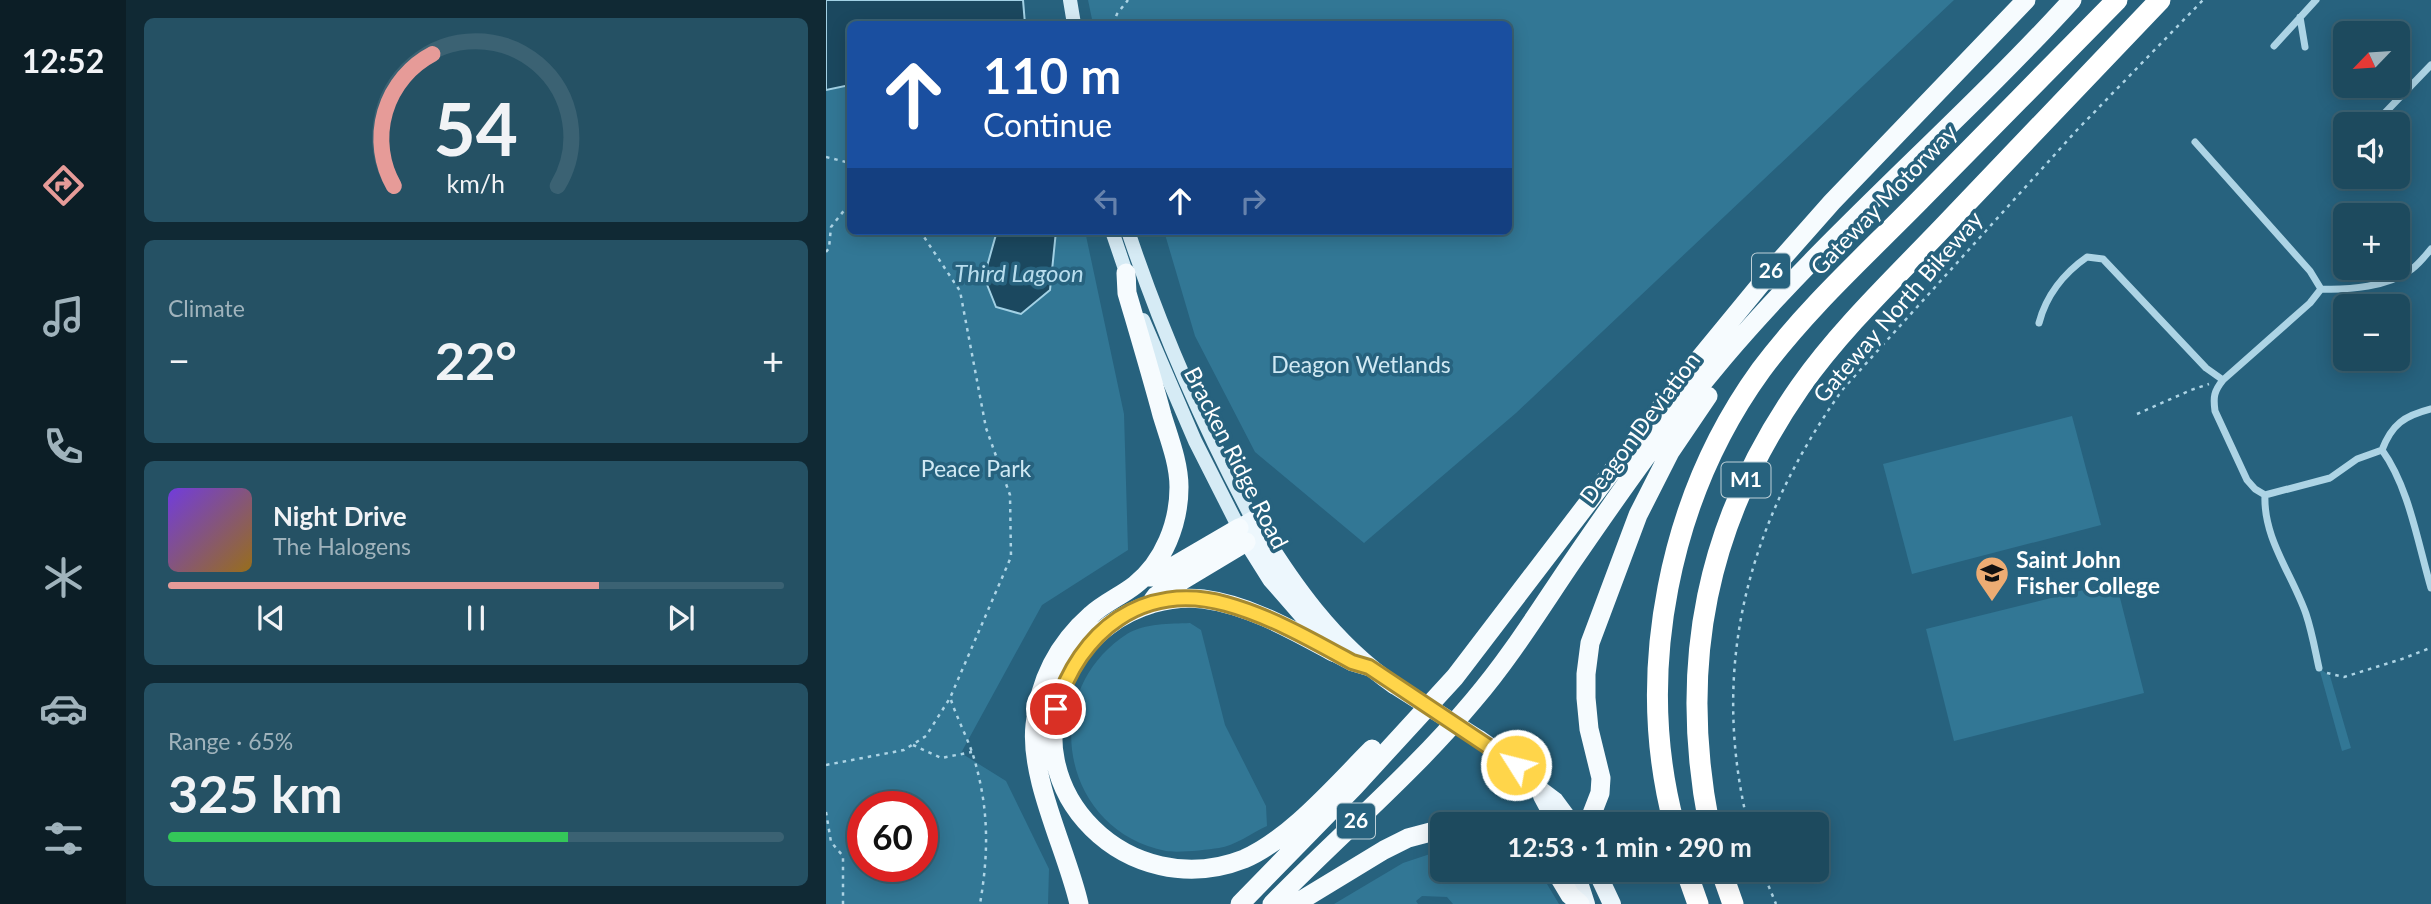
<!DOCTYPE html>
<html lang="en">
<head>
<meta charset="utf-8">
<style>
  :root { --surface:#1d4a5e; --page:#255164; --text:#f1f3f6; --muted:#a0b3bc; --line:#3b6273; --accent:#e69b98 }
  body { margin:0; font-family:Lato,sans-serif; background:var(--page); color:var(--text); height:100vh; display:flex; flex-direction:column; font-size:26px; white-space:nowrap }
  * { box-sizing:border-box; margin:0 }
  p { font-size:23px; color:var(--muted) }
  .icon { flex:none; width:38px; height:38px; fill:none; stroke:currentColor; stroke-width:2; stroke-linecap:round; stroke-linejoin:round }
  .map { position:relative; flex:1; overflow:hidden }
  .side { display:flex; flex-direction:column; gap:18px; padding:18px; background:#102934; width:700px }
  .side>* { flex:none }
  .top-card { position:absolute; left:21px; top:21px; width:665px; height:214px; border-radius:10px; box-shadow:0 4px 18px #0003,0 0 0 2px var(--line); background:#1a4fa0; color:#fff; overflow:hidden }
  .needle { width:46px; rotate:245deg }
  .buttons { position:absolute; left:1507px; top:21px; display:grid; gap:14px }
  .buttons a { display:grid; place-items:center; width:77px; height:77px; border-radius:10px; background:var(--surface); box-shadow:0 4px 18px #0003,0 0 0 2px var(--line); font-size:35px }
  .speed { position:absolute; left:21px; top:791px; display:flex; gap:14px; font-size:35px; font-weight:700; text-align:center }
  .speed>* { display:grid; place-content:center; width:91px; height:91px; border-radius:50%; background:var(--surface); box-shadow:0 4px 18px #0003,0 0 0 2px var(--line); line-height:1 }
  .speed .limit { border:10px solid #d22; background:#fff; color:#111 }
  .pin { position:absolute; display:grid; place-items:center; width:60px; height:60px; color:#fff; margin:-30px; border:4px solid #fff; border-radius:50%; box-shadow:0 2px 7px #0007 }
  .me { position:absolute; width:77px; margin:-38px; rotate:306deg; stroke-linejoin:round; filter:drop-shadow(0 0 5px #0008) }
  .turn { display:flex; align-items:center; gap:24px; height:147px; padding:0 21px; font-size:32px }
  .turn .icon { width:91px; height:91px; stroke-width:2.5 }
  .turn b { display:block; font-size:49px; line-height:60px }
  .lanes { display:flex; align-items:center; height:66px; padding:0 21px; background:#0003; justify-content:center; gap:35px; direction:ltr }
  .lanes .off { opacity:.35 }
  .big { font-size:52px; font-weight:700; line-height:1.1 }
  .side .widget { flex:1; display:flex; flex-direction:column; justify-content:center; gap:10px; min-width:0; padding:0 24px; border-radius:10px; background:var(--page) }
  .side .dial { align-items:center; gap:0 }
  .dial svg { height:182px; overflow:visible; fill:none; stroke:var(--line); stroke-width:7; stroke-linecap:round; text-anchor:middle }
  .dial text { fill:var(--text); stroke:none }
  .song { display:flex; align-items:center; gap:21px }
  .cover { width:84px; height:84px; border-radius:10px; background:linear-gradient(135deg,hsl(260 70% 55%),hsl(40 70% 35%)) }
  .played { height:7px; border-radius:4px; background:linear-gradient(90deg,var(--accent) 70%,var(--line) 70%) }
  .keys { display:flex; justify-content:space-around; direction:ltr }
  .heat { display:flex; justify-content:space-between; align-items:center; font-size:38px; direction:ltr }
  .charge { height:10px; border-radius:5px; background:linear-gradient(90deg,#34c759 65%,var(--line) 0) }
  .trip { position:absolute; left:604px; top:812px; width:399px; height:70px; border-radius:10px; background:var(--surface); box-shadow:0 4px 18px #0003,0 0 0 2px var(--line); font-weight:700; line-height:70px; text-align:center }
  main { display:flex; flex:1; min-height:0 }
  .tab-bar { display:flex; flex-direction:column; width:126px; justify-content:space-around; align-items:center; background:#0c1e26; color:var(--muted) }
  .tab-bar .icon { width:49px; height:49px }
  .tab-bar .active { color:var(--accent) }
  .tab-bar b { font-size:32px; color:var(--text) }
  .map>svg:first-child { display:block }
  .green { fill:#327795; fill-rule:evenodd }
  .water { fill:#1b485f; stroke:#a2d1e5; stroke-width:2 }
  .lines { fill:none; stroke-linecap:round; stroke-linejoin:round }
  .path { stroke:#add4e5; stroke-width:2.5; stroke-dasharray:3.5 5; stroke-linecap:butt }
  .minor { stroke:#add4e5; stroke-width:7 }
  .secondary { stroke:#d6ebf5; stroke-width:14 }
  .primary { stroke:#edf7fd; stroke-width:18 }
  .trunk { stroke:#f6fbfe; stroke-width:19 }
  .motorway { stroke:#fff; stroke-width:21 }
  .primary-bridge { stroke:#edf7fd; stroke-width:18 }
  .route-casing { stroke:#a68a30; stroke-width:18 }
  .route { stroke:#ffd54a; stroke-width:12 }
  .labels { text-anchor:middle; stroke-width:7; stroke-linejoin:round; paint-order:stroke }
  .shield { fill:#27627e; stroke:#bed0d8; stroke-width:2 }
  .shield-label { font-size:21px; font-weight:bold; fill:#fff }
  .street-label { font-size:23px; fill:#fff; stroke:#27627e }
  .park-label { font-size:23px; fill:#d0e9f4; stroke:#27627e }
  .poi-label { font-size:23px; font-weight:bold; fill:#fff; stroke:#27627e; text-anchor:start }
  .water-label { font-size:24px; font-style:italic; fill:#b8dded; stroke:#27627e }
</style>
</head>
<body>
<main>
<nav class="tab-bar">
<b>12:52</b>
<svg class="icon active" aria-label="directions" viewBox="0 0 24 24"><path d="M12 3l9 9-9 9-9-9zM9 14v-3h6M13 9l2 2-2 2"/></svg>
<svg class="icon" aria-label="music" viewBox="0 0 24 24"><path d="M9 18V5l10-2v13"/><circle cx="6" cy="18" r="3"/><circle cx="16" cy="16" r="3"/></svg>
<svg class="icon" aria-label="phone" viewBox="0 0 24 24"><path d="M5 4h4l2 5-3 2q2 4 5 5l2-3 5 2v4C11 20 4 13 5 4z"/></svg>
<svg class="icon" aria-label="climate" viewBox="0 0 24 24"><path d="M12 3v18M4 7l16 10M4 17L20 7"/></svg>
<svg class="icon" aria-label="car" viewBox="0 0 24 24"><path d="M5 17H2v-5l4-1 3-4h7l3 4 3 1v5h-3M9 17h6M6 11h13"/><circle cx="7" cy="17" r="2"/><circle cx="17" cy="17" r="2"/></svg>
<svg class="icon" aria-label="filters" viewBox="0 0 24 24"><path d="M4 7h16M4 17h16"/><circle cx="9" cy="7" r="2"/><circle cx="15" cy="17" r="2"/></svg>
</nav>
<section class="side">
<div class="widget dial"><svg viewBox="0 0 100 80">
<path d="M14 69A42 42 0 1 1 86 69"/>
<path d="M14 69A42 42 0 0 1 31 11" stroke="#e69b98"/>
<text x="50" y="56" font-size="32" font-weight="700">54</text>
<text x="50" y="72" font-size="11">km/h</text>
</svg></div>
<div class="widget"><p>Climate</p>
<div class="heat"><a>−</a><b class="big">22°</b><a>+</a></div>
</div>
<div class="widget">
<div class="song"><i class="cover"></i><div><b>Night Drive</b><p>The Halogens</p></div></div>
<div class="played"></div>
<div class="keys"><svg class="icon" aria-label="previous" viewBox="0 0 24 24"><path d="M18 5L8 12l10 7zM5 5v14"/></svg><svg class="icon" aria-label="pause" viewBox="0 0 24 24"><path d="M8 5v14M16 5v14"/></svg><svg class="icon" aria-label="next" viewBox="0 0 24 24"><path d="M6 5l10 7-10 7zM19 5v14"/></svg></div>
</div>
<div class="widget"><p>Range · 65%</p><b class="big">325 km</b><div class="charge"></div></div>
</section>
<div class="map">
<svg width="1605" height="904" viewBox="0 0 1605 904">
  <rect width="100%" height="100%" fill="#27627e"/>
  <path class="green" d="M262 0H1128L690 413 538 543 429 452 369 336 338 231H682V24H267Z
    M24 85V231H171L158 277 224 290 230 231H259L298 414 302 550 216 605 135 753 180 781 223 869 222 904H0V90ZM37 807H96V866H37Z
    M1246 416 1275 525 1086 574 1057 464Z
    M1290 582 1318 693 1128 741 1100 629Z
    M364 623 375 630 399 725 440 806 441 826C426 833 408 846 393 848 379 850 352 853 340 851 234 830 211 692 301 634 319 623 344 624 364 623Z
    M1493 668 1504 676 1525 748 1516 751Z
    M616 850V870H704L718 879 733 904H627L621 897 596 896 590 901 592 904H508L577 863Z"/>
  <path class="water" d="M0 0H197L199 24H24V85L0 90Z
    M171 231H230L224 290 195 314 170 307 158 277Z"/>
  <g class="lines">
    <path class="path" d="M287 24 291 14 302 0
      M0 157 24 163
      M0 252 3 248 5 227 24 203
      M1311 414 1365 390 1383 384
      M1501 673 1518 677 1576 659 1604 648
      M125 700C131 718 141 737 147 755 163 807 163 851 154 904
      M87 745 115 758 146 752
      M0 765 78 750 100 736 124 698 185 557 184 495 160 428 134 291 94 231
      M0 812 5 842 17 856V904
      M922 824C883 664 923 521 1017 389L1251 130 1377 0
      M936 870 950 904"/>
    <path class="minor" d="M1474 17 1479 47
      M1448 46 1490 0
      M1552 120 1605 65
      M1369 142 1484 271 1495 289
      M1605 249C1599 256 1593 264 1586 269 1562 287 1523 290 1495 289L1484 303 1397 380C1388 391 1387 397 1389 411L1421 480 1429 489 1439 495 1504 478 1531 459 1556 450C1566 424 1578 416 1605 409
      M1213 323C1220 296 1238 273 1261 257L1277 259 1380 368 1397 380
      M1556 450C1583 487 1592 544 1605 588
      M1439 495C1437 538 1466 574 1480 614 1486 632 1489 650 1493 668"/>
    <path class="secondary" d="M244 0 248 24
      M286 231 303 281
      M302 231C335 330 378 428 427 520
      M317 320 369 441 413 528"/>
    <path class="primary" d="M543 667 526 662 509 653 504 643 480 619 445 579 413 528 427 520C465 583 507 643 568 685
      M653 739 678 756 713 789 729 801 746 824
      M716 796 731 824
      M749 870 760 904
      M770 870 786 904"/>
    <path class="trunk" d="M318 577H329L413 528
      M327 600 330 596 420 542
      M509 653C468 631 424 605 377 599 344 595 309 606 282 626 263 640 250 658 240 679 187 792 304 904 418 859 463 840 511 784 546 749
      M762 824 774 793 775 778 763 729 760 698V674L764 643 812 515 844 452 882 396
      M729 870 744 895 754 904
      M253 904C241 851 203 778 209 725 213 682 232 644 265 615 278 603 295 596 309 585 338 562 353 523 353 487 353 463 343 438 336 415 325 374 313 334 301 293L300 273
      M414 904 529 786 629 677 855 381 952 263 1006 202 1200 0
      M446 904C512 836 586 774 647 701 684 658 714 609 746 562 794 492 843 422 898 357 1006 230 1134 123 1246 0
      M469 904 558 850 582 838 616 829"/>
    <path class="motorway" d="M848 824C808 672 843 497 935 370 981 308 1040 255 1094 200 1160 133 1225 67 1291 0
      M883 824C852 664 880 522 974 387 1016 327 1075 272 1126 218 1195 146 1264 73 1334 0
      M860 870 872 904
      M895 870 907 904"/>
    <path class="primary-bridge" d="M568 685 653 739"/>
  </g>
  <g class="lines">
    <g class="route-casing">
      <path id="route" d="M230 709C253 631 317 581 400 604 444 616 486 640 526 662L543 667 690 765"/>
    </g>
    <use href="#route" class="route"/>
  </g>
  <defs>
    <g id="school-pin" transform="scale(1.75)"><path d="M0 17L-7.5 6A9.5 9.5 0 1 1 7.5 6Z" fill="#edac73" stroke="#27627e"/><path d="M0-5L7-2L0 1L-7-2ZM-4 1L0 2.5L4 1V4Q0 6-4 4Z" fill="#111"/></g>
  </defs>
  <g fill-rule="evenodd">
    <use href="#school-pin" x="1166" y="573"/>
  </g>
  <g class="labels">
    <g class="shield">
      <rect x="926" y="253.5" width="38" height="35" rx="5"/>
      <rect x="895.5" y="462.5" width="49" height="35" rx="5"/>
      <rect x="511" y="803.5" width="38" height="35" rx="5"/>
    </g>
    <g class="shield-label">
      <text x="945" y="278">26</text>
      <text x="920" y="487">M1</text>
      <text x="530" y="828">26</text>
    </g>
    <g class="street-label">
      <text transform="translate(1058 200) rotate(-46)" y="8">Gateway Motorway</text>
      <text transform="translate(1072 307) rotate(-49)" y="8">Gateway North Bikeway</text>
      <text transform="translate(814 428) rotate(-53)" y="8">Deagon Deviation</text>
      <text transform="translate(410 458) rotate(63)" y="8">Bracken Ridge Road</text>
    </g>
    <g class="park-label">
      <text x="535" y="373">Deagon Wetlands</text>
      <text x="150" y="477">Peace Park</text>
    </g>
    <g class="poi-label">
      <text x="1190" y="568">Saint John<tspan x="1190" dy="26">Fisher College</tspan></text>
    </g>
    <g class="water-label">
      <text x="193" y="282">Third Lagoon</text>
    </g>
  </g>
</svg>
<div class="buttons">
<a><svg class="needle" viewBox="-14 -14 28 28"><path d="M0-13l5 13h-10z" fill="#e53935"/><path d="M0 13l5-13h-10z" fill="#a0b3bc"/></svg></a>
<a><svg class="icon" aria-label="sound" viewBox="0 0 24 24"><path d="M4 9h4l5-4v14l-5-4H4zM17 9q2 3 0 6"/></svg></a>
<a>+</a>
<a>−</a>
</div>
<div class="speed"><div class="limit">60</div></div>
<div class="pin" style="left:230px;top:709px;background:#d93025"><svg class="icon" aria-label="arrive" viewBox="0 0 24 24"><path d="M6 21V4h12l-3 4 3 4H6"/></svg></div>
<svg class="me" style="left:690px;top:765px" viewBox="-20 -20 40 40"><circle r="17" fill="#ffd54a" stroke="#fff" stroke-width="3"/><path d="M0-11L8 9 0 5-8 9z" fill="#fff"/></svg>
<div class="trip">12:53 · 1 min · 290 m</div>
<div class="top-card">
<div class="turn"><svg class="icon" aria-label="ahead" viewBox="0 0 24 24"><path d="M12 20V5M6 11l6-6 6 6"/></svg><div><b>110 m</b>Continue</div></div>
<div class="lanes"><svg class="icon off" aria-label="left" viewBox="0 0 24 24"><path d="M17 20v-9H6M10 6l-5 5 5 5"/></svg><svg class="icon" aria-label="ahead" viewBox="0 0 24 24"><path d="M12 20V5M6 11l6-6 6 6"/></svg><svg class="icon off" aria-label="right" viewBox="0 0 24 24"><path d="M7 20v-9h11M14 6l5 5-5 5"/></svg></div>
</div>
</div>
</main>
</body>
</html>
